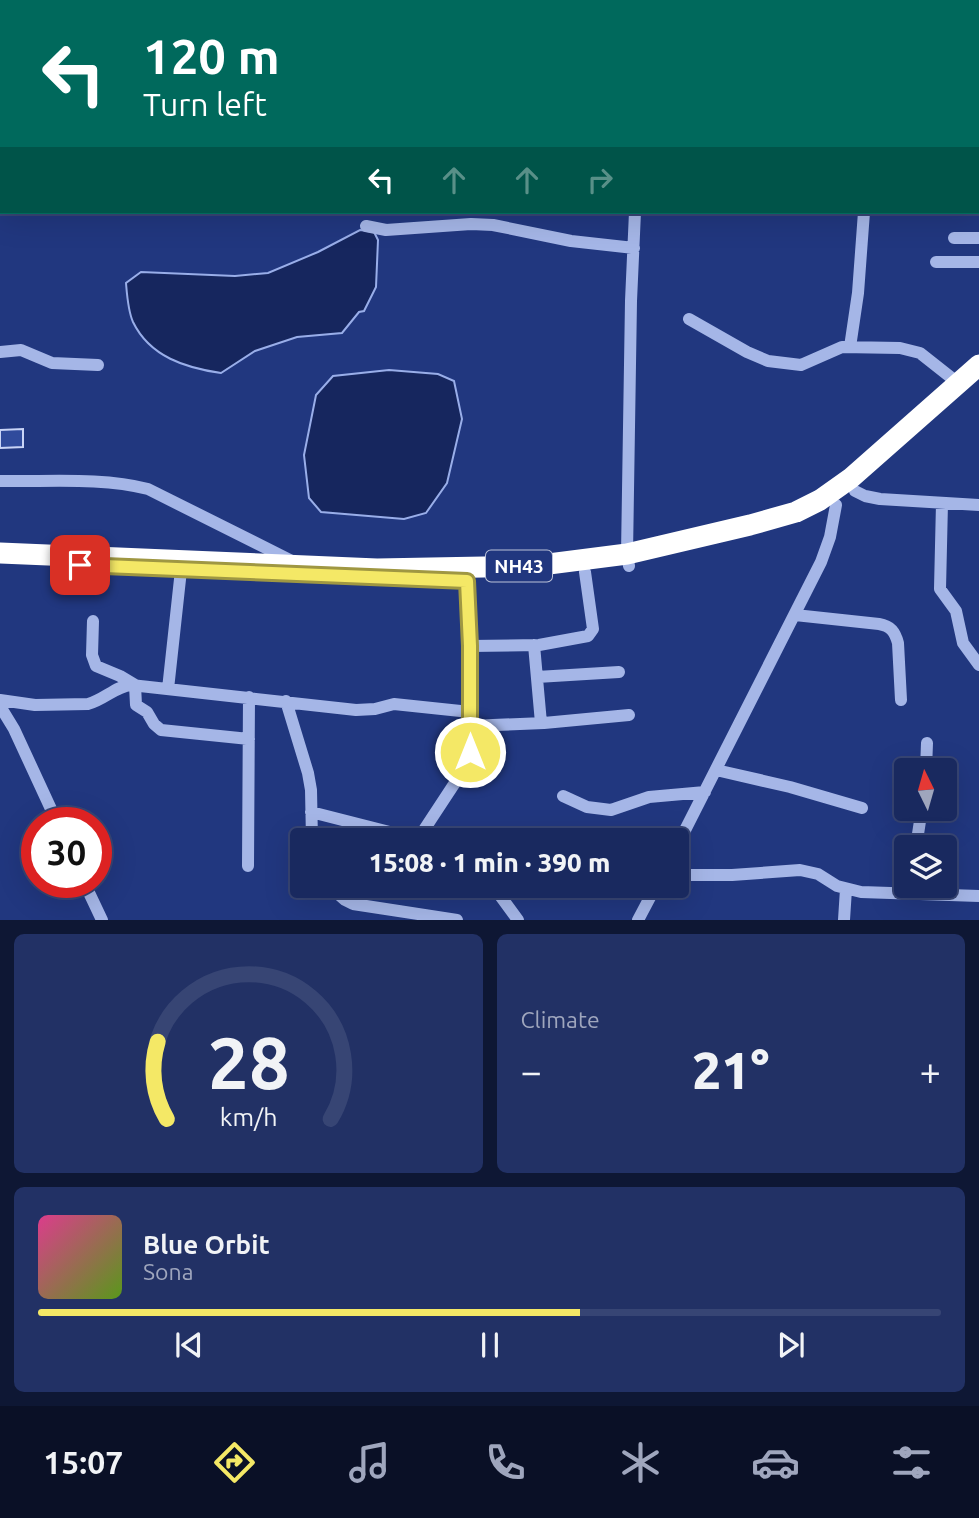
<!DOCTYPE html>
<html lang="en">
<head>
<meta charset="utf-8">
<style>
  :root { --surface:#19295f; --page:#223165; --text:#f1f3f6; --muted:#9fa6bd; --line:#374574; --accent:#f4e866 }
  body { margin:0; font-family:Ubuntu,sans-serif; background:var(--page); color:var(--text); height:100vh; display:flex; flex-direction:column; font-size:26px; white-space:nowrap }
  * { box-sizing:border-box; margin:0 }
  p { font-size:23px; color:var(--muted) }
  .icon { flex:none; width:38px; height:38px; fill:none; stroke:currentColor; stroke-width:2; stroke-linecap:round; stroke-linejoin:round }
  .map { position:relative; height:920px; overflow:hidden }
  .sheet { display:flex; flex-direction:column; gap:14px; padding:14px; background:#0e1734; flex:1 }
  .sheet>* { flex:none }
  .guide { position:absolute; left:0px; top:0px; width:980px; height:214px; box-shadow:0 7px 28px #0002,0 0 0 2px var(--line); background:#00695c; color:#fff; overflow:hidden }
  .needle { width:46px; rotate:355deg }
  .buttons { position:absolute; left:894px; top:758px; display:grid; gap:14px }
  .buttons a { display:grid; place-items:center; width:63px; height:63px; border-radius:7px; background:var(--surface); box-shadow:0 7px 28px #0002,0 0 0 2px var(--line); font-size:35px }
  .speed { position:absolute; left:21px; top:807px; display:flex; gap:14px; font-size:35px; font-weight:700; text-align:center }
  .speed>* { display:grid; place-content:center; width:91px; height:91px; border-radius:50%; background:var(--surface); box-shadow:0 7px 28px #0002,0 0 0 2px var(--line); line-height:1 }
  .speed .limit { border:10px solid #d22; background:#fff; color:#111 }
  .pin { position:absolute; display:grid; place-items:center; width:60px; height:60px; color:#fff; margin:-30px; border-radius:14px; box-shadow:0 4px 10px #0006 }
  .me { position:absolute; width:77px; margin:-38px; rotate:0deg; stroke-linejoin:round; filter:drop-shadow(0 0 5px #0008) }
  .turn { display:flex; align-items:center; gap:24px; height:147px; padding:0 28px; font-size:32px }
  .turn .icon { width:91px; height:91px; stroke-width:2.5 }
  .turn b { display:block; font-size:49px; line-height:60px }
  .lanes { display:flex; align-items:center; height:66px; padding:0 28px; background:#0003; justify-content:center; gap:35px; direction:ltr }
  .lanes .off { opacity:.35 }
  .big { font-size:52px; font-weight:800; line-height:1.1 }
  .sheet .card { flex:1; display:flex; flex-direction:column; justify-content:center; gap:10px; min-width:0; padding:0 24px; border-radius:10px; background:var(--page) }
  .sheet .dial { align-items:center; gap:0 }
  .dial svg { height:182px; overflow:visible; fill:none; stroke:var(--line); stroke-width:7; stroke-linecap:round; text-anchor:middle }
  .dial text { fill:var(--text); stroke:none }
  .song { display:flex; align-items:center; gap:21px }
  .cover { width:84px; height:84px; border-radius:10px; background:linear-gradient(135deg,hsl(330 70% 55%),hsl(90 70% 35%)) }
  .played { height:7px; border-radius:4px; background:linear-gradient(90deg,var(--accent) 60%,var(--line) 60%) }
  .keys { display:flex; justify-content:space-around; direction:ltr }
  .heat { display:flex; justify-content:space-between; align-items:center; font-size:38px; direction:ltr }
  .sheet .tiles { flex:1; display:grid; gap:14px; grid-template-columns:1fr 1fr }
  .card:last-child { grid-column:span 2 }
  .trip { position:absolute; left:290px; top:828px; width:399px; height:70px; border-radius:7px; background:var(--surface); box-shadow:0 7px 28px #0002,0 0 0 2px var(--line); font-weight:800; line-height:70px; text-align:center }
  .menu { display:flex; height:112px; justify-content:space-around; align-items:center; background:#0a1026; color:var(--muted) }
  .menu .icon { width:49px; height:49px }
  .menu .selected { color:var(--accent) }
  .menu b { font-size:32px; color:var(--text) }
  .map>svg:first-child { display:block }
  .water { fill:#16265e; stroke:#99aee9; stroke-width:2 }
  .building { fill:#304b9c; stroke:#c9d4f6; stroke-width:2 }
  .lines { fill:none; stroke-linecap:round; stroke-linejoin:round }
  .minor { stroke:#a5b6e7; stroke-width:12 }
  .highway { stroke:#fff; stroke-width:21 }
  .route-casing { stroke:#9f9742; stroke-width:18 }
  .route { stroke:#f4e866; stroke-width:12 }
  .labels { text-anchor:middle; stroke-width:7; stroke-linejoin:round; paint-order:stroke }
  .shield { fill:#21377f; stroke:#bcc3d9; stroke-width:2 }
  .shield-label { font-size:19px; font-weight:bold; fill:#fff }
</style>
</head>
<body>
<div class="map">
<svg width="979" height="920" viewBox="0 0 979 920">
  <rect width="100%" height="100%" fill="#21377f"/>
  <path class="water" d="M360 230 374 232 378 240 376 287 364 311 359 312 342 333 297 337 255 351 221 373C186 368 150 357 133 322 128 311 127 295 126 283L141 272 235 276 268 273 318 252Z
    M389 370 438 374 454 381 462 419 447 483 426 513 404 519 321 512 309 498 304 455 316 395 333 376Z"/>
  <path class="building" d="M23 429V447L0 448V430Z"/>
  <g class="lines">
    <path class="minor" d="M951 0V2
      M633 2V0
      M0 11H2
      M978 33 979 34
      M978 109H979
      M366 226 386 230 471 224 493 225 571 241 634 248
      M954 238H979
      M936 262H979
      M689 319 747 352 768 361 801 365 842 347 900 348 920 353 958 383
      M850 347 858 293 864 212
      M0 352 21 350 52 363 98 365
      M0 481C48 482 101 477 148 489L292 561
      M855 491 865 496 880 499 979 505
      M942 503 940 589 956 611 963 643 979 665
      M629 566 627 554 631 301 635 212
      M795 615 879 624C891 626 895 632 898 643L901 700
      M93 621 92 655 96 666 120 676 135 685 136 705 147 712 154 724 161 730 249 739
      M534 645 541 723
      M470 646 539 645 588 636 593 629 585 572
      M537 677 619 672
      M168 689 181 570
      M0 700 35 705 88 704C104 700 116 686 131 685L356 710 375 709 394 704 470 712
      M286 701 308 773 311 790 312 840
      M0 706 14 729 57 822
      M470 726 544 723 629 715
      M716 770 790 787 862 808
      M926 770 927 743
      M563 796 587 807 611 810 649 797 705 792
      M311 812 421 840
      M418 839 464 769 470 752V646L467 581
      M677 846 821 562 830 537 836 505
      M916 847 922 808
      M248 866 249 697
      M677 875H732L800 870 818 874 837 886 861 892 979 896
      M84 882 102 920
      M329 886 345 900 353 904 457 920
      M493 886 518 920
      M566 886 654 890
      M638 920 656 886
      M844 920 846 889"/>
    <path class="highway" d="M0 553 377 569 533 566 627 554 750 525 796 512 820 500 851 478 979 365"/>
  </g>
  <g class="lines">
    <g class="route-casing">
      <path id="route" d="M80 565 467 581 470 646V752"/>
    </g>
    <use href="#route" class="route"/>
  </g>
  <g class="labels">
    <rect class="shield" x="486" y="550.5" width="66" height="31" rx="5"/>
    <g class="shield-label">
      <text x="519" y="573">NH43</text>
    </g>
  </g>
</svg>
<div class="buttons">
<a><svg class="needle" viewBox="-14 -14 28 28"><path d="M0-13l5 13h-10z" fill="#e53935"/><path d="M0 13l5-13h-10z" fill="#9fa6bd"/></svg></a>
<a><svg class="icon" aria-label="layers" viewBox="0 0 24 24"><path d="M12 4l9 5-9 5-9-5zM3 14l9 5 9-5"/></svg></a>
</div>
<div class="speed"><div class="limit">30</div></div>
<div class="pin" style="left:80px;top:565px;background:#d93025"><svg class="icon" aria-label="arrive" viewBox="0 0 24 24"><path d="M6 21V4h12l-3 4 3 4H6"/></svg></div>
<svg class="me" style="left:470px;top:752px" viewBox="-20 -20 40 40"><circle r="17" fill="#f4e866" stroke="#fff" stroke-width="3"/><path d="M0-11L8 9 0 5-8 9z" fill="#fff"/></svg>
<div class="trip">15:08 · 1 min · 390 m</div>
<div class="guide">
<div class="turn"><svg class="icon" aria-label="left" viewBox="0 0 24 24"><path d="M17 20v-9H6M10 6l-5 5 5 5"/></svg><div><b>120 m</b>Turn left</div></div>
<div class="lanes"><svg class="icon" aria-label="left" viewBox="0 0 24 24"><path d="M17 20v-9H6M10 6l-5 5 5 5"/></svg><svg class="icon off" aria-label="ahead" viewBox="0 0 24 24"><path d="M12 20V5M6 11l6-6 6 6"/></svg><svg class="icon off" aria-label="ahead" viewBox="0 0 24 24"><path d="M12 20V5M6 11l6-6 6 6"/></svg><svg class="icon off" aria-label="right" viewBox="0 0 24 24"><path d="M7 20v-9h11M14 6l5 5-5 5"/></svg></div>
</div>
</div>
<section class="sheet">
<div class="tiles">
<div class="card dial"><svg viewBox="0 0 100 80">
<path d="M14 69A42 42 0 1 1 86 69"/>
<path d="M14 69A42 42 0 0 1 10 35" stroke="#f4e866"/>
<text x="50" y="56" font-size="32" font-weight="700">28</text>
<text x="50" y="72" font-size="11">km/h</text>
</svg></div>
<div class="card"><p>Climate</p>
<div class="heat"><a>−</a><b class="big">21°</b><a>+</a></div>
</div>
<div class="card">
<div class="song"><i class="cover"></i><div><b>Blue Orbit</b><p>Sona</p></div></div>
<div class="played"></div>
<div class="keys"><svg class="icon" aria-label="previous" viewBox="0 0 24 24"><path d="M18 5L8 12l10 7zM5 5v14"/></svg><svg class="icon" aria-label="pause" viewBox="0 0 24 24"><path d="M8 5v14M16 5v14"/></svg><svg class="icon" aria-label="next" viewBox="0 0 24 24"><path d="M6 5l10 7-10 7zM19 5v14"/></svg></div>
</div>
</div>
</section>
<nav class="menu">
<b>15:07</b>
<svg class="icon selected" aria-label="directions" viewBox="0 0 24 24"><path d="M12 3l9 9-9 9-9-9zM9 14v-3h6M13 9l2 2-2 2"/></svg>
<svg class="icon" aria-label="music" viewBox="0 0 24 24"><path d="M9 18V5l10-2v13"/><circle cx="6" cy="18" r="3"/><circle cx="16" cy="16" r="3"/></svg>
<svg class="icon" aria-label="phone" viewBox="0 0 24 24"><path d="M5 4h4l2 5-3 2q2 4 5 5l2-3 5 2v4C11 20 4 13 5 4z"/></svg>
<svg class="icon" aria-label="climate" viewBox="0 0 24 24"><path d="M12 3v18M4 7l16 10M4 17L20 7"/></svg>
<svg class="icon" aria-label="car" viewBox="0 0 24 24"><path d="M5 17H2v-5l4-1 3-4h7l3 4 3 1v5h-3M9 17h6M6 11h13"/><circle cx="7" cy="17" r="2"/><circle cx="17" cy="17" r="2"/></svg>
<svg class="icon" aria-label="filters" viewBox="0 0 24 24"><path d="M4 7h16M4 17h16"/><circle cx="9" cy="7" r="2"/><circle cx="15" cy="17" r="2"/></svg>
</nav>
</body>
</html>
